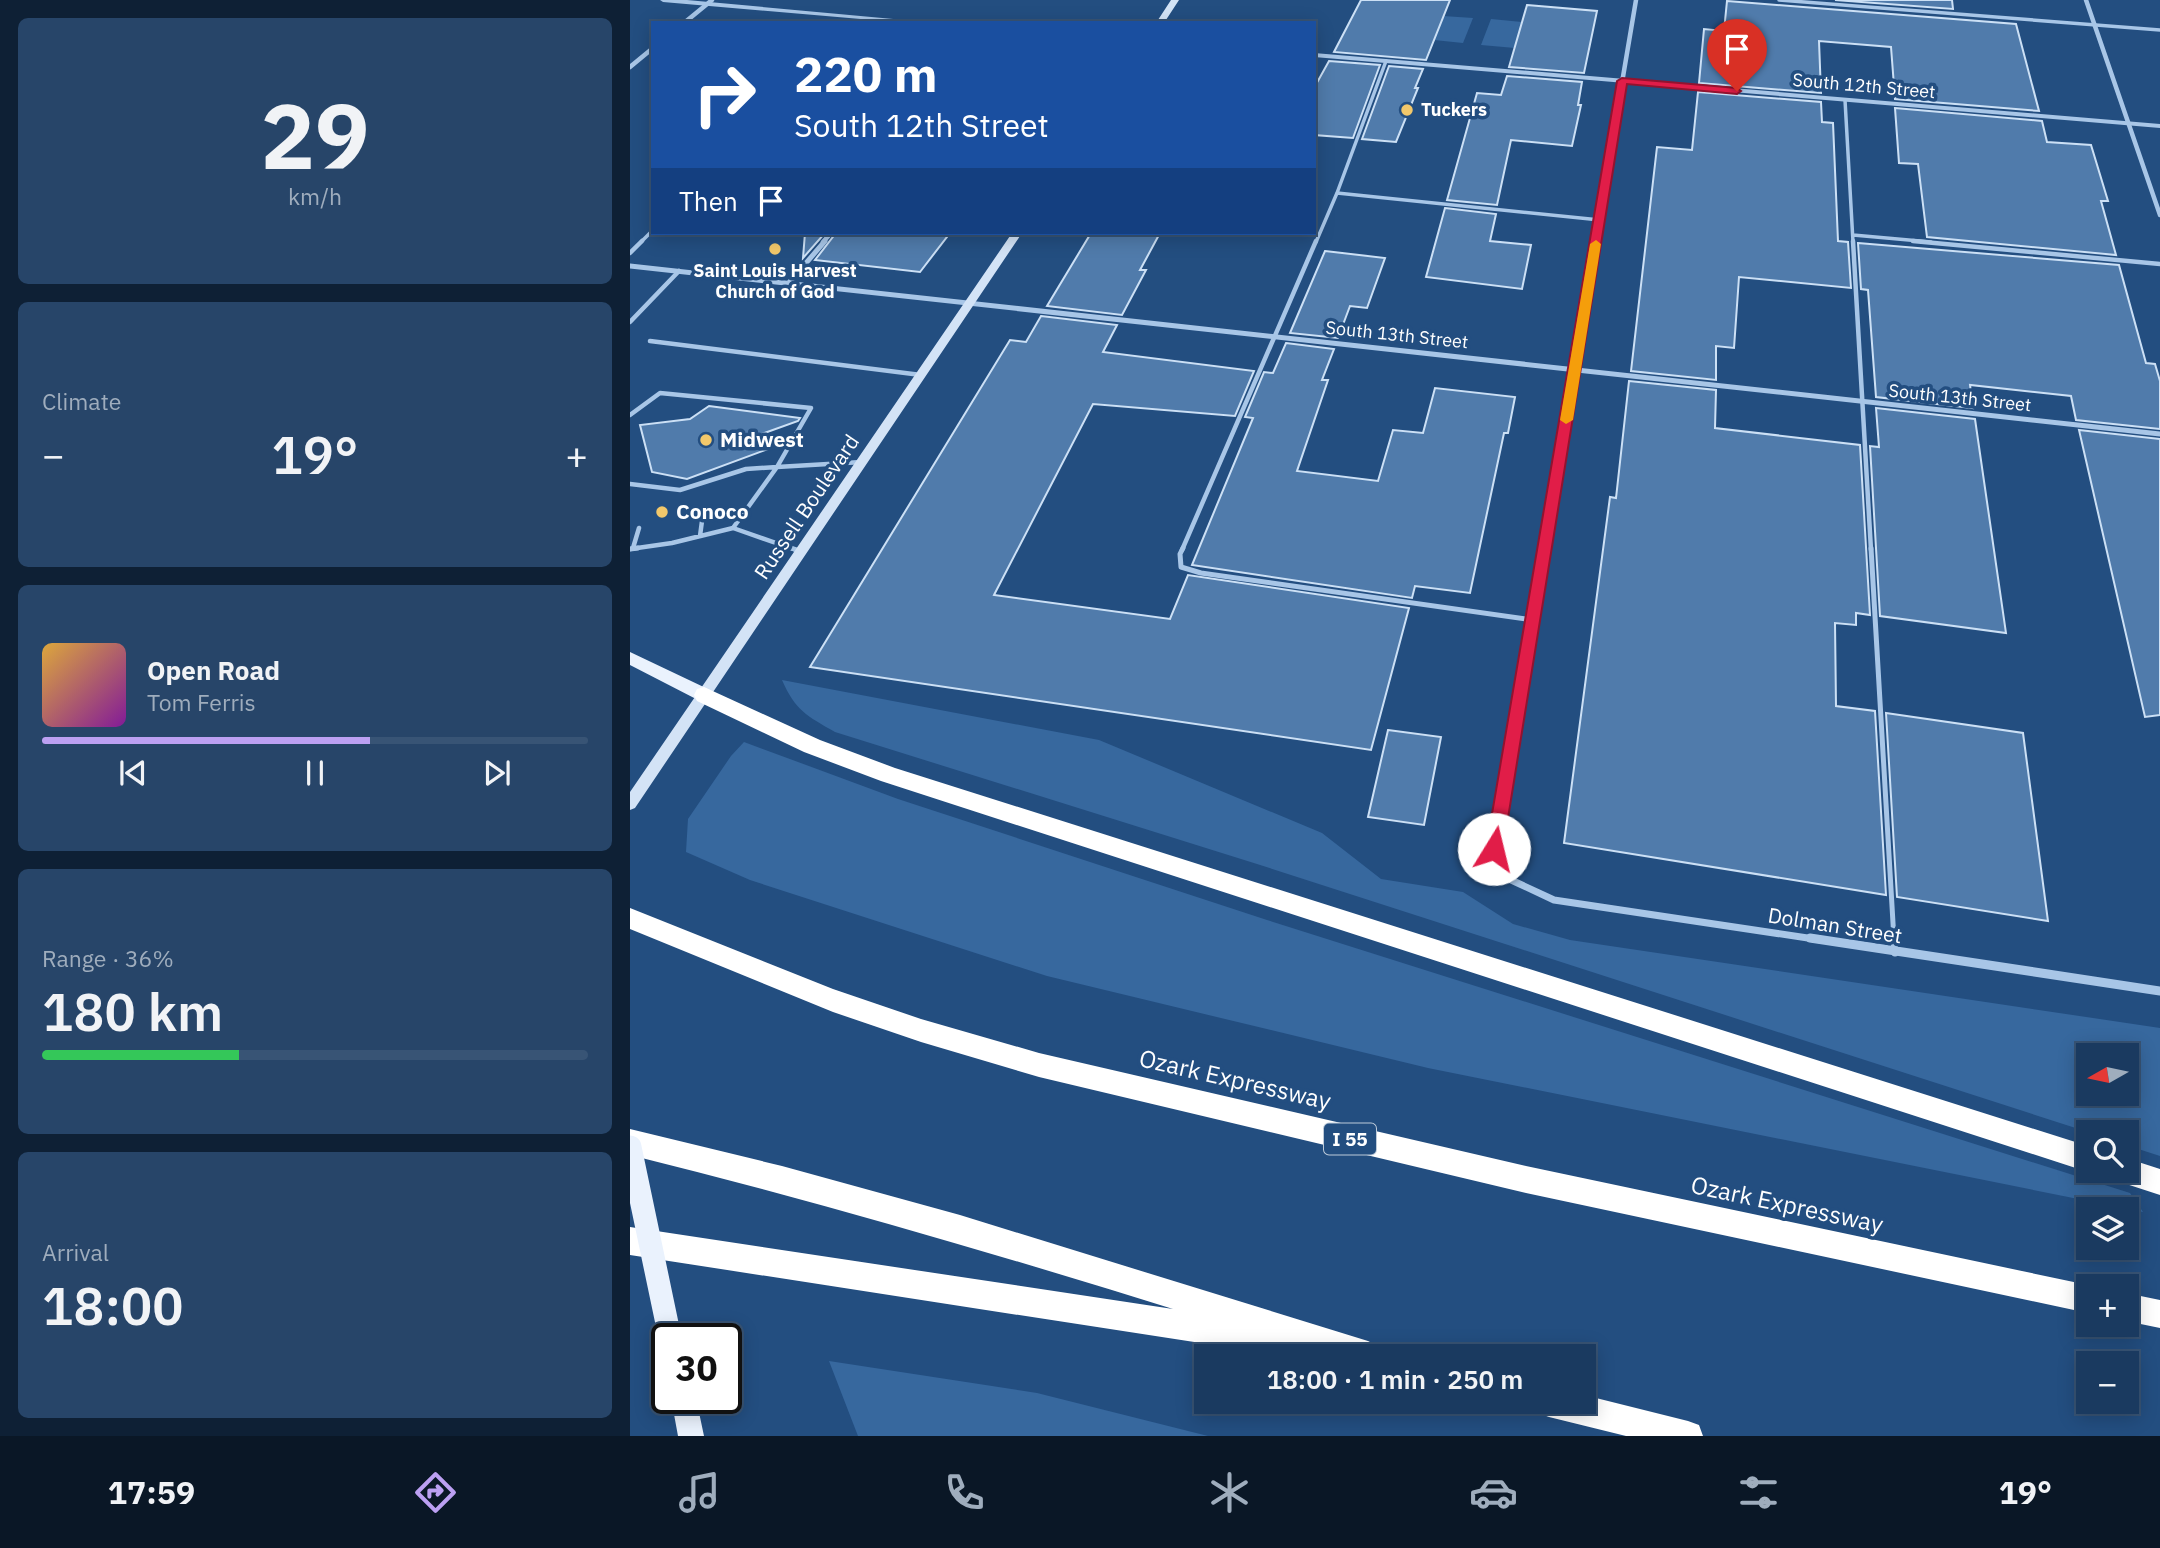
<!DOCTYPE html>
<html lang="en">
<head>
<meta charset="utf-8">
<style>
  :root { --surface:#1a3a60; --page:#274569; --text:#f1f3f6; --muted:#9fadbd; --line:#385475; --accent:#bca0f2 }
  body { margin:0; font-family:"IBM Plex Sans",sans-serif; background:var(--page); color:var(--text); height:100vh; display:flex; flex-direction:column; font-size:26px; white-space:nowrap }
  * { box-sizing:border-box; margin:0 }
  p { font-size:23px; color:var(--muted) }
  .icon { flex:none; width:38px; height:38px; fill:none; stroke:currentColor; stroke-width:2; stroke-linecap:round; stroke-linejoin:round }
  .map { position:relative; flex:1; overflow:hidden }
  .drawer { display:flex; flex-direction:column; gap:18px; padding:18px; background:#0e2035; width:630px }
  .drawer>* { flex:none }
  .banner { position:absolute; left:21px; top:21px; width:665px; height:214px; border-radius:0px; box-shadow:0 4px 18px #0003,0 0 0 2px var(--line); background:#1a4fa0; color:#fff; overflow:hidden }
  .needle { width:46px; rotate:261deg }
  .controls { position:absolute; left:1446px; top:1043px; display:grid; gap:14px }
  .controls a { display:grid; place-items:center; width:63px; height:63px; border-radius:0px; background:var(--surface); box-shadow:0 4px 18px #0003,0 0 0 2px var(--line); font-size:35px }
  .speed { position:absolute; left:21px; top:1323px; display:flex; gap:14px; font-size:35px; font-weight:700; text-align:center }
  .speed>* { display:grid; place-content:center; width:91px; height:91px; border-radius:50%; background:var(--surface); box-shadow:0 4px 18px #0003,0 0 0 2px var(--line); line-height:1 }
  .speed .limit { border:4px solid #111; border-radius:10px; background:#fff; color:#111 }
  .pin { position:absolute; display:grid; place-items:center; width:60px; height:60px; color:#fff; margin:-72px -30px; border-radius:50% 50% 50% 0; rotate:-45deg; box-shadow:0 0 7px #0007 }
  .pin .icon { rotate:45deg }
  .me { position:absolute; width:77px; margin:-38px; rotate:9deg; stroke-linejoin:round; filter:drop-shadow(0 0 5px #0008) }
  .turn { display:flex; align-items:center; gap:24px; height:147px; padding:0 28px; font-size:32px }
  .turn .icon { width:91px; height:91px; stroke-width:2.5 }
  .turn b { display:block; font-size:49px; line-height:60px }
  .then { display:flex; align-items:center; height:66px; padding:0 28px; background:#0003; gap:14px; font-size:26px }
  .big { font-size:52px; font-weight:600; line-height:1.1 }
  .drawer .widget { flex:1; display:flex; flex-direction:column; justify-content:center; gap:10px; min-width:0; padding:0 24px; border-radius:10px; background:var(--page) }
  .drawer .dial { align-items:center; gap:0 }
  .dial b { font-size:91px; line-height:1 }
  .song { display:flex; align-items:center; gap:21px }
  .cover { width:84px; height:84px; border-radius:10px; background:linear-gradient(135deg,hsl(40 70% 55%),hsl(290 70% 35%)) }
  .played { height:7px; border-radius:4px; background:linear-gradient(90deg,var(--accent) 60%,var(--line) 60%) }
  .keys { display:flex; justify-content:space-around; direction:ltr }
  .heat { display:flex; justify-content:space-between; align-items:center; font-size:38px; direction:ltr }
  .charge { height:10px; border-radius:5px; background:linear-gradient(90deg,#34c759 36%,var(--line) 0) }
  .trip { position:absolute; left:564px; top:1344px; width:402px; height:70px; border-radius:0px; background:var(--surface); box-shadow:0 4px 18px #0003,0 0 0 2px var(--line); font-weight:600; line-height:70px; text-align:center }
  .dock { display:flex; height:112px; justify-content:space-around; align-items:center; background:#0a1726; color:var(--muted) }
  .dock .icon { width:49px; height:49px }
  .dock .selected { color:var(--accent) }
  .dock b { font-size:32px; color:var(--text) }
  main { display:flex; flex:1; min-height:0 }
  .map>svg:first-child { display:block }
  .green { fill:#37689e; fill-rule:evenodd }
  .building { fill:#507bab; stroke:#cce0f5; stroke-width:2 }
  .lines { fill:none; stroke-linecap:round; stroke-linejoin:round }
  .service-far3 { stroke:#a8c6e7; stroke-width:3.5 }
  .service-far2 { stroke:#a8c6e7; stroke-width:4.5 }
  .service-far1 { stroke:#a8c6e7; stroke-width:5 }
  .service { stroke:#a8c6e7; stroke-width:7 }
  .minor-far3 { stroke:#a8c6e7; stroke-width:4.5 }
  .minor-far2 { stroke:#a8c6e7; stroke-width:5 }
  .minor-far1 { stroke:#a8c6e7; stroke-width:7 }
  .minor { stroke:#a8c6e7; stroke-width:9 }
  .tertiary { fill:#a8c6e7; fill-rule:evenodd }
  .secondary { fill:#d3e3f6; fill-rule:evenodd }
  .primary { fill:#eaf2fd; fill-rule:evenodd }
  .motorway { fill:#fff; fill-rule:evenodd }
  .primary-bridge { stroke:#eaf2fd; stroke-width:23 }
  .route { fill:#e11d48; stroke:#92132f; stroke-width:2 }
  .slow { fill:#f59e0b }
  .poi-dot { fill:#f2c86b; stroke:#234e80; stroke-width:2.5 }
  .labels { text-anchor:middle; stroke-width:7; stroke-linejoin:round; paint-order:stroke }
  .far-street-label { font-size:18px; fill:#fff; stroke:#234e80 }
  .far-poi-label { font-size:18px; font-weight:bold; fill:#fff; stroke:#234e80; text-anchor:start }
  .shield { fill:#234e80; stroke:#bdcad9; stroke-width:2 }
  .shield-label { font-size:19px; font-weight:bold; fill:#fff }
  .poi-label { font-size:21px; font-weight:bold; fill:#fff; stroke:#234e80; text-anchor:start }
  .street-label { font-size:21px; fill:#fff; stroke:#234e80 }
  .near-street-label { font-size:24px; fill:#fff; stroke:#234e80 }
</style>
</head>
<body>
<main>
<section class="drawer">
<div class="widget dial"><b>29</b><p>km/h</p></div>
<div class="widget"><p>Climate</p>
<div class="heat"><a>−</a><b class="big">19°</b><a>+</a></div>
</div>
<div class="widget">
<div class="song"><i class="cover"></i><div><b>Open Road</b><p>Tom Ferris</p></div></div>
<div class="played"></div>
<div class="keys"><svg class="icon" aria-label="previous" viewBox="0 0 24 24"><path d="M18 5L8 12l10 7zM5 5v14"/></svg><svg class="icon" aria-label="pause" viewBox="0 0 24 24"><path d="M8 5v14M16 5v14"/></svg><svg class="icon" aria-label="next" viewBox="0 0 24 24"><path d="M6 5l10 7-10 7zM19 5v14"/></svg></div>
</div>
<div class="widget"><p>Range · 36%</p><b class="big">180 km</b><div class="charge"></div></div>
<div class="widget"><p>Arrival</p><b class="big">18:00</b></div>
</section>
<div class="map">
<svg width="1530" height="1436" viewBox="0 0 1530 1436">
  <rect width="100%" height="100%" fill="#234e80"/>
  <path class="green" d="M813 16 843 18 833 43 804 40Z
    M861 19 892 22 885 48 851 45Z
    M152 680 469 740 692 833 751 879 833 892 883 924 940 940 1530 1028V1156L1496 1145V1132H1458L627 864 205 732C177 716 165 710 152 680ZM1496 1055V1094H1458V1055Z
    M114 742 268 799 637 920 1500 1193 1513 1212 798 1068 417 976 120 880 56 852 58 819 101 756Z
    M199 1361 407 1393 578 1436H228Z"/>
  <path class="building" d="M731 0H820L796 60 704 52Z
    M1205 0H1322L1323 9Z
    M1097 1 1386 24 1409 111 1265 99 1261 47 1189 41 1191 93 1069 83 1074 29 1094 31Z
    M897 5 967 11 954 73 879 67Z
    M699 61 750 65 723 138 684 135V88Z
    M759 66 793 69 785 88H788L766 142 732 139Z
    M877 76 952 82 948 105H951L942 146 881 140 867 205 817 200 847 93 871 95Z
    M1068 92 1191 102 1192 122 1203 123 1208 241 1218 242 1221 288 1109 277 1104 348 1086 346V380L1001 371 1027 147 1062 150Z
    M1265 108 1412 121 1417 142 1461 145 1478 201H1471L1486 255 1297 237 1288 164 1269 163Z
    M815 208 866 214 860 241 901 245 892 289 796 277Z
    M175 233H195L173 258Z
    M206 233H320L290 272 185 260Z
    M461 233H530L510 270H516L492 315 417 306Z
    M1228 243 1489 265 1516 363 1525 364 1530 381V429L1446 420 1441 396 1340 385 1343 408 1246 397 1238 290 1231 289Z
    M695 251 755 258 737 308 720 306 708 338 660 333Z
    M411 316 487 325 473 352 624 371 605 416 463 404 364 595 540 619 558 575 779 608 741 750 180 667 380 340 396 342Z
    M656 343 704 349 692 380H698L667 471 748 481 763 430 793 433 805 388 885 397 878 433H874L840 593 785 586 782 598 562 565 623 418 615 417 634 372 643 373Z
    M999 381 1086 390 1085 428 1230 445 1240 615 1226 613V625L1205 623 1206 706 1245 711 1256 895 934 843 980 497 986 498Z
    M79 406 170 418 168 421 129 435 146 446 57 479 22 472 10 425 60 419Z
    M1246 408 1345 419 1376 633 1250 616 1240 446 1249 447Z
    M1449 430 1530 439V715L1515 717Z
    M1256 713 1393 733 1418 921 1267 897Z
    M758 730 811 737 794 825 738 817Z"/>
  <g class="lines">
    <path class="service-far3" d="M1149 0 1530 30
      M1215 100 1223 242
      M707 193 970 220
      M1223 235 1301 242
      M11 242 23 230
      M686 242 707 193 756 61"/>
    <path class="service-far2" d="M1223 241 1241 550
      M1283 241 1530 264
      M0 253 12 241
      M0 322 49 271
      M20 341 291 375
      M0 415 30 393 181 408 147 467 116 469 50 490 0 484
      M70 536 72 521
      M3 548 9 528
      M0 549 42 543 103 528
      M166 550 103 528 147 467 232 462
      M552 550 686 241"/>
    <path class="service-far1" d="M161 548 170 551
      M553 548 550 554 551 567 571 573 903 620
      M1241 548 1264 940
      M0 549 8 548"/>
    <path class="service" d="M1264 938 1265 953"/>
    <path class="minor-far3" d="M1456 0 1530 215
      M54 23 82 0
      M0 67 23 48
      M193 242 201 233
      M965 242 1006 0"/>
    <path class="minor-far2" d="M0 266 1530 434
      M158 284 195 241
      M914 550 966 241"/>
    <path class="minor-far1" d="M914 548 864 849 879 879 924 900 1191 940"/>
    <path class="minor" d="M1180 938 1530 991"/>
    <path class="tertiary" d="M30 0H57L307 23H277L33 2Z
      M684 53 1530 124V128L684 57Z"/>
    <path class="secondary" d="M541 0H549L534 23H526Z
      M382 233H392L5 808 0 810V792Z"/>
    <path class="primary" d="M0 652 80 690 83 695 80 700H68L0 665Z
      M41 1398H66L74 1436H48Z"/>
    <path class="motorway" d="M74 687 190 740 265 768 1458 1146V1171H1461L1458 1172 251 781 174 752 67 701 64 695 67 689Z
      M0 908 203 989 291 1019 409 1053 896 1166 1458 1285 1462 1286H1458V1313L896 1193 409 1077 291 1042 203 1012 0 929Z
      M0 1129 152 1166 330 1215 738 1341 748 1346 753 1356H692L660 1346 658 1350 648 1355 0 1255V1227L543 1309C363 1253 183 1200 0 1155Z
      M1496 1158 1530 1169V1195L1484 1180 1481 1171H1496Z
      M1496 1293 1530 1300V1328L1496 1321Z
      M954 1395 1058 1421 1069 1425 1073 1436H996L919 1417 908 1413 904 1402H954Z"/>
    <path class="primary-bridge" d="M0 1147 39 1333"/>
  </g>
  <path class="route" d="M992 78 1107 88 1111 91 1107 94 997 84 873 849 870 854H858L856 849 987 81Z"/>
  <path class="slow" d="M966 240 971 244 943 420 936 424 930 420 960 244Z"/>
  <g class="poi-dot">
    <circle cx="777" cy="110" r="7"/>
    <circle cx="145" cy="249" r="7"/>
    <circle cx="76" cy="440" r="7"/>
    <circle cx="32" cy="512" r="7"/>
  </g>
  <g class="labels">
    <g class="far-street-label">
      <text transform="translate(1234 86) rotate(5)" y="6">South 12th Street</text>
      <text transform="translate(767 335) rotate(6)" y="6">South 13th Street</text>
      <text transform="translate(1330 398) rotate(6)" y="6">South 13th Street</text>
    </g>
    <g class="far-poi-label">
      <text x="791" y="116">Tuckers</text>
      <text x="145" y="277" text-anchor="middle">Saint Louis Harvest<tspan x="145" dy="21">Church of God</tspan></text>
    </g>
    <rect class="shield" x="694" y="1123.5" width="52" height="31" rx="5"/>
    <g class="shield-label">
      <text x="720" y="1146">I 55</text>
    </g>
    <g class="poi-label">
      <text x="90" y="447">Midwest</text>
      <text x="46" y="519">Conoco</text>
    </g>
    <g class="street-label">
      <text transform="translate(177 507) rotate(-56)" y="7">Russell Boulevard</text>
      <text transform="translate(1205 926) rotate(9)" y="7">Dolman Street</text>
    </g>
    <g class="near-street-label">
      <text transform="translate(605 1080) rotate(13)" y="8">Ozark Expressway</text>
      <text transform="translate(1157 1205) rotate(12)" y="8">Ozark Expressway</text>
    </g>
  </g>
</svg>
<div class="controls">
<a><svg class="needle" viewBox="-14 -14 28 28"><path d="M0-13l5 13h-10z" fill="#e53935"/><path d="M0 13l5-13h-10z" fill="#9fadbd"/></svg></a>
<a><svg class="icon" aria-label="search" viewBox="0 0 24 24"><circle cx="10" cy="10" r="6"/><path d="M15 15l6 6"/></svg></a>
<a><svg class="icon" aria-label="layers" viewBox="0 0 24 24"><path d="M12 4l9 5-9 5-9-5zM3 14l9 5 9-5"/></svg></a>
<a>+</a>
<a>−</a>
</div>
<div class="speed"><div class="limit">30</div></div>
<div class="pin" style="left:1107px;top:91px;background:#d93025"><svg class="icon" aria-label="arrive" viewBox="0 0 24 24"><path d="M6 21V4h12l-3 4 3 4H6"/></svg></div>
<svg class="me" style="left:864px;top:849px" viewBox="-20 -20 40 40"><circle r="19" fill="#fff"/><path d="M0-13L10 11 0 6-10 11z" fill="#e11d48"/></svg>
<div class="trip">18:00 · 1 min · 250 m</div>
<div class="banner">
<div class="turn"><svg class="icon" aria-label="right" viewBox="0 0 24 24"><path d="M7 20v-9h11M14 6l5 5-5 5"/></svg><div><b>220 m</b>South 12th Street</div></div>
<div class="then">Then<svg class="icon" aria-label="arrive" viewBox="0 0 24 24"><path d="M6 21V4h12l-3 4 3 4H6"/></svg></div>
</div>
</div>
</main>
<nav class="dock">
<b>17:59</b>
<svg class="icon selected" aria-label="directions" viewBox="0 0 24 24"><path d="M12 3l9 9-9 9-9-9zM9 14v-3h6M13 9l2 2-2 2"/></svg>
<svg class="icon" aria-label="music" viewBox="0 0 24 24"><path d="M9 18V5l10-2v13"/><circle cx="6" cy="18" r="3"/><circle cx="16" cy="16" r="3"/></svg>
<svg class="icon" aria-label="phone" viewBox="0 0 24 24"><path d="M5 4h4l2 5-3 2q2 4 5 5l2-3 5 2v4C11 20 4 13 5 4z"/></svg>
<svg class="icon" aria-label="climate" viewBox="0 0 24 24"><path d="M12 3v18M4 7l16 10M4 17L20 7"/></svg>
<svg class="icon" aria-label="car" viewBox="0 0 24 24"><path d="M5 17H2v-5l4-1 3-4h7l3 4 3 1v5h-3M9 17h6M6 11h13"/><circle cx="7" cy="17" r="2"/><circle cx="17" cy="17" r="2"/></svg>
<svg class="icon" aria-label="filters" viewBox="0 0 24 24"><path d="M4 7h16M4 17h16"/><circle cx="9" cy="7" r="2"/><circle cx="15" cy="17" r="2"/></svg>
<b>19°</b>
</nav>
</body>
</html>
